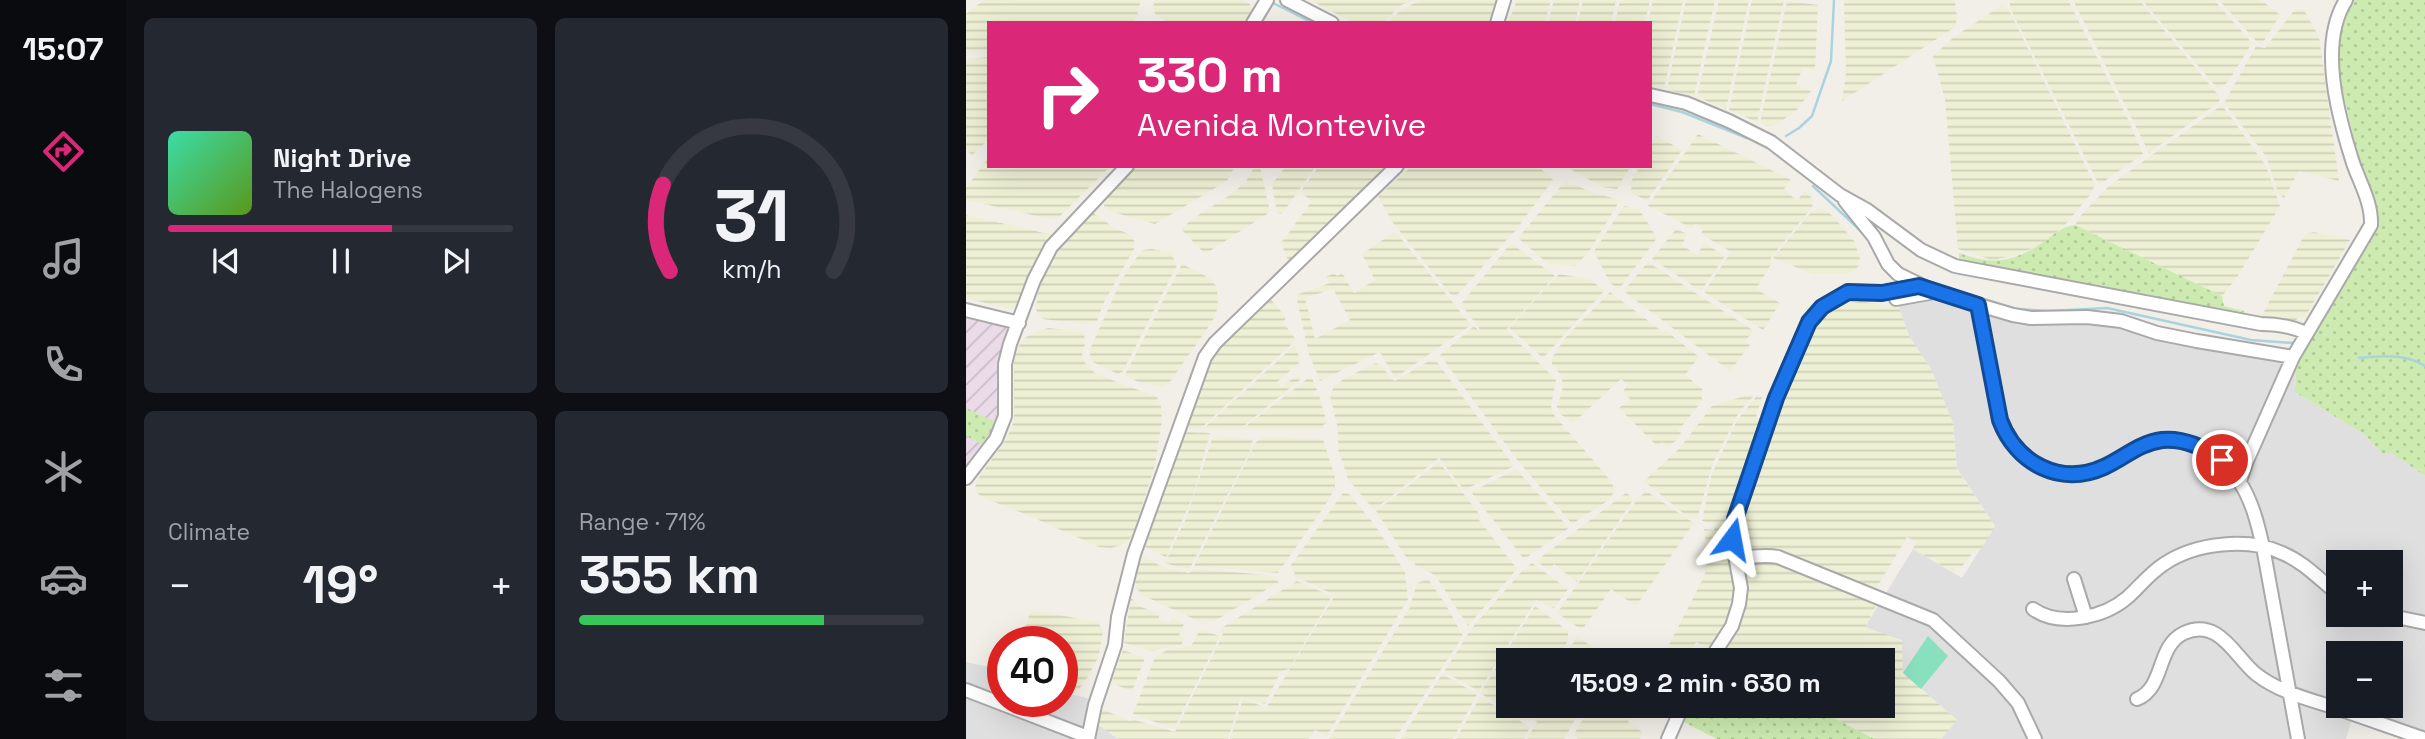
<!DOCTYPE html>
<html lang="en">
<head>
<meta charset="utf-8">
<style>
  :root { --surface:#171b24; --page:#242831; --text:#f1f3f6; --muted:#9ea1a6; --line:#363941; --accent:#db2777 }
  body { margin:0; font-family:"Space Grotesk",sans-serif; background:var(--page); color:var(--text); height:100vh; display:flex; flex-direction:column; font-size:26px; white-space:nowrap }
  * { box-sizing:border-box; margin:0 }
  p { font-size:23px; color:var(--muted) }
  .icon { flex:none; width:38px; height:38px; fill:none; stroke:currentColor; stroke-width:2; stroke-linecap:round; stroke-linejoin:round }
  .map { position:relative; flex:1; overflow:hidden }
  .sheet { display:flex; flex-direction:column; gap:18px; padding:18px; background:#0d0f14; width:840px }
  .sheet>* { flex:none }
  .hud { position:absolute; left:21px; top:21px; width:665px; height:147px; border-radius:0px; box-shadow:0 7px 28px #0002; background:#db2777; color:#fff; overflow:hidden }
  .tools { position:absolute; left:1360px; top:550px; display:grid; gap:14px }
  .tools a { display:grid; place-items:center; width:77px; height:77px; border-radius:0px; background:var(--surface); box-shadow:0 7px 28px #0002; font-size:35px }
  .speed { position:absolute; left:21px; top:626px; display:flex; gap:14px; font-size:35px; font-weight:700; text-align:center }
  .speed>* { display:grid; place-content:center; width:91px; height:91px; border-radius:50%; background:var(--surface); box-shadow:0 7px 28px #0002; line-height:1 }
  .speed .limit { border:10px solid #d22; background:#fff; color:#111 }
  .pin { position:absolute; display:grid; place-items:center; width:60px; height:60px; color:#fff; margin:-30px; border:4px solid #fff; border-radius:50%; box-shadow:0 2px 7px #0007 }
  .me { position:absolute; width:77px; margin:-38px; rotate:13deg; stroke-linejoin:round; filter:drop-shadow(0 0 5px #0008) }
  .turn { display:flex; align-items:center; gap:24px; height:147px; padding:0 35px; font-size:32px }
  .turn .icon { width:91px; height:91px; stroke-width:2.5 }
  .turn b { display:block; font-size:49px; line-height:60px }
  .big { font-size:52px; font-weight:800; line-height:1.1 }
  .sheet .card { flex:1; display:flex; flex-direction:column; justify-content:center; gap:10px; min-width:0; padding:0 24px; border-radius:10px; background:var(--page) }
  .sheet .dial { align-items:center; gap:0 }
  .dial svg { height:182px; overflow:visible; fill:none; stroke:var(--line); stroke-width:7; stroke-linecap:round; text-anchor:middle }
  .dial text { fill:var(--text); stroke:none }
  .song { display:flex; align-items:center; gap:21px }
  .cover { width:84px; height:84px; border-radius:10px; background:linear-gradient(135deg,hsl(160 70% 55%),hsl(90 70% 35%)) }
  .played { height:7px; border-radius:4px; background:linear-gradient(90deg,var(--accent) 65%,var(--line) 65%) }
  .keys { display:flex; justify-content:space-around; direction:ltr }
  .heat { display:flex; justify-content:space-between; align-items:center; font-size:38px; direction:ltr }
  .charge { height:10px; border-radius:5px; background:linear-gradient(90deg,#34c759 71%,var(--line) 0) }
  .sheet .tiles { flex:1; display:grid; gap:18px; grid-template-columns:repeat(2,1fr) }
  .trip { position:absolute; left:530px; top:648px; width:399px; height:70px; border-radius:0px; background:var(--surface); box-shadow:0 7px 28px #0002; font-weight:800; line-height:70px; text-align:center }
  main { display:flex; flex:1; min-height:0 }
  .menu { display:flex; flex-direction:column; width:126px; justify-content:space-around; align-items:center; background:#090b0e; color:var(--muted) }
  .menu .icon { width:49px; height:49px }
  .menu .on { color:var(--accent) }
  .menu b { font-size:32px; color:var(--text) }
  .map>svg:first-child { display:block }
  .residential { fill:#e0dfdf; fill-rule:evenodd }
  .industrial { fill:url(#industrial-furrows) }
  .farmland { fill:url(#farmland-rules); fill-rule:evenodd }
  .grass { fill:url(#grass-dots) }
  .pitch { fill:#88e0be }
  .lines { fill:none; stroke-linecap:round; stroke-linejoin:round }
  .stream { stroke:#aad3df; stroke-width:2.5 }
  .minor-casing { stroke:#a9a9a9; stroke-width:16 }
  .minor { stroke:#fff; stroke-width:12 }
  .route-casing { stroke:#114b97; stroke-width:18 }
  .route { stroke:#1a73e8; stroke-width:12 }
</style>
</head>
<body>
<main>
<nav class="menu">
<b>15:07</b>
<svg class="icon on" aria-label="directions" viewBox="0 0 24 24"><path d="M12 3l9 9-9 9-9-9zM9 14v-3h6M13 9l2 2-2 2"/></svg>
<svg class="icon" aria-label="music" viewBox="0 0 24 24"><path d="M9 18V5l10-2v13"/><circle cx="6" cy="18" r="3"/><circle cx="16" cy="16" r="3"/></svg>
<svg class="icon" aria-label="phone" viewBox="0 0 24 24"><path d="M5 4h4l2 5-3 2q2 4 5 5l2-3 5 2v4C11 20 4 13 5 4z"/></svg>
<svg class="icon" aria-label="climate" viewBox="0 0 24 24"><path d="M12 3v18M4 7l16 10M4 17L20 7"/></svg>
<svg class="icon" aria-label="car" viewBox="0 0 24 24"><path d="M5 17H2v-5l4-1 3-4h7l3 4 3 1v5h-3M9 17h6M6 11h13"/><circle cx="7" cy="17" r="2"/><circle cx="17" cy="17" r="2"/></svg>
<svg class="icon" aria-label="filters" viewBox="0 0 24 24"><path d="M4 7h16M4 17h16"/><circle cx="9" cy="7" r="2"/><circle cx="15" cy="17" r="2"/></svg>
</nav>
<section class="sheet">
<div class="tiles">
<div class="card">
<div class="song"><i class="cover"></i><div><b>Night Drive</b><p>The Halogens</p></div></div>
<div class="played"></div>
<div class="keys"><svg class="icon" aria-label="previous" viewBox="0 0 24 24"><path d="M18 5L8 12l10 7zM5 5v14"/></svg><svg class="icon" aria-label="pause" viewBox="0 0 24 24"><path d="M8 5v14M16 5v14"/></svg><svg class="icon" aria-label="next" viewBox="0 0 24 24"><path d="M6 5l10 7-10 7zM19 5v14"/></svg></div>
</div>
<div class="card dial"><svg viewBox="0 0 100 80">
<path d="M14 69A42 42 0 1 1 86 69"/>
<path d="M14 69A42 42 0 0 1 11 31" stroke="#db2777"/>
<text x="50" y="56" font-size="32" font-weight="700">31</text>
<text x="50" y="72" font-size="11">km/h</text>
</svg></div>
<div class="card"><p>Climate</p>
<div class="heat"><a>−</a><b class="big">19°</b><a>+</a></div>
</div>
<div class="card"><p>Range · 71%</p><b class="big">355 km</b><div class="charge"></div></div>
</div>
</section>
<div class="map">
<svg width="1459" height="739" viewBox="0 0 1459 739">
  <defs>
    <pattern id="industrial-furrows" width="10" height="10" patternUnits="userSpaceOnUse" patternTransform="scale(1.75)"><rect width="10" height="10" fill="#ebdbe8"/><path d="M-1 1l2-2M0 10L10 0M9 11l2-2" fill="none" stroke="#c9bcc7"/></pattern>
    <pattern id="farmland-rules" width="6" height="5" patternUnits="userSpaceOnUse" patternTransform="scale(1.75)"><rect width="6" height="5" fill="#eef0d5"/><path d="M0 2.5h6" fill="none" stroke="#ccceb7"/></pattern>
    <pattern id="grass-dots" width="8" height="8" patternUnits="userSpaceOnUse" patternTransform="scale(1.75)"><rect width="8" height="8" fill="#cdebb0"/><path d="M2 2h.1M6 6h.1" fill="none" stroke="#b0c997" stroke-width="1.8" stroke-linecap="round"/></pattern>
  </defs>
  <rect width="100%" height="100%" fill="#f2efe9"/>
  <path class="residential" d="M961 299 1052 320 1124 321 1330 361 1329 392 1399 435 1417 455 1423 451 1459 476V732L1389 709 1380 739H975L991 720 937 673 899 627 947 549 996 578 1029 526 991 468 987 423 965 369 943 336 932 305ZM1372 562H1424V614H1372ZM1372 653H1424V705H1372Z
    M0 662 37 670V702H96V692L125 699 130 723 152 739H0Z"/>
  <path class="industrial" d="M0 315 47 326 32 367V420L23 442 0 470Z"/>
  <path class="farmland" d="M18 0H175L171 14H174L166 23H23V52H0V14Z
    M189 0H275L284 4 287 11 280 23H202L189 14 187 6Z
    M344 0H449L435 5 417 23H388Z
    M455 0H530L522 23H421L436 9Z
    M551 0H585L579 23H542Z
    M588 0H614L609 23H582Z
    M617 0H650L645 23H612Z
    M654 0H684L679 23H649Z
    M687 0H717L698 89 684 87V23H682Z
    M720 0H749L728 96 701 90Z
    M753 0H783L760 109 731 97Z
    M786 0H818L791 122 763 110Z
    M878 0H989L991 18 989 27 876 101 880 72Z
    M1044 0H1102L1161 117 1177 154 1133 185 1044 8Z
    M1107 0H1173L1254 97 1253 102 1183 153Z
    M1176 0H1248L1286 43 1262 82 1252 89Z
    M1253 0H1295L1314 15 1296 44 1291 42Z
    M821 1 852 5 849 71 837 67 830 85 845 91 830 111 809 125 801 126 794 123Z
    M1036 5 1044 12 1129 185 1124 195 1097 227 1075 244 1051 255 1026 260 992 249 979 99 967 56 988 37Z
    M1330 8 1338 10 1353 37 1373 181 1333 171 1318 198 1312 193 1300 156 1258 103 1290 46 1299 48Z
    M23 57V139L6 155 0 150V59Z
    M1256 105 1300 166 1314 206 1272 276 1256 296 1109 225 1116 214 1143 186Z
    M732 134 825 180 818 189 831 201 839 190 848 201 845 204 847 206 804 259 807 261 790 289 814 303 797 330 738 292 765 252 735 234 737 229 730 224 726 228 682 206Z
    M691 136 716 150 681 201 664 192 666 187 663 185 674 166H684V147Z
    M23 157V166H145L92 218 84 219 0 200V188Z
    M168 166H269L261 181 189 224 140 210 138 205 139 200Z
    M289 166H294L304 212 239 254 215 229 229 217 267 193 280 181Z
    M320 166H350L316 214 311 213 306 184Z
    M353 166H421L323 262 315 243 346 201 334 192Z
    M446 166H572L587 180 549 231 490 296 485 295 427 223 412 196Z
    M599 166H665L651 189 636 187Z
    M599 181 628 193 654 200 624 250 610 266 581 263 552 238Z
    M658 206 673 209 691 238 653 289 644 283 628 251Z
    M855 208 867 216 888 241 894 258 893 266 884 273 847 274 807 258 846 211Z
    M127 213 150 229 166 235 168 241V249L137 304 131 321 119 324 77 319 70 310 72 291 80 268 89 251 101 236Z
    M0 215 87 235 66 270 56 304 44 309 0 298Z
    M710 229 721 234 716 245 731 255 738 243 759 256 735 291 686 259Z
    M1348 232 1384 240 1339 317H1333L1328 322 1295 317 1339 234Z
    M427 233 433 236 505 325 429 378 414 352 354 381 343 354 330 295 364 283 360 277 368 273 371 276 376 273 388 293 409 280 396 254ZM367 289 384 320 349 339 339 298Z
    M545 243 589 276 540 330 590 380 585 406 588 415 645 481 649 490 643 500 606 524 552 461 474 355 508 326 518 335 495 304Z
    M186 249 205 253 211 265 157 371 152 374 127 362 124 356 125 347 153 285 166 263 177 250Z
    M682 262 788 331 779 341 784 345 764 371 660 293 661 287Z
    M216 264 245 279 251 288 252 307 246 322 203 383 195 387 170 381 159 375Z
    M593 274 622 279 639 290 577 358 543 328Z
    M644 292 697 332 699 330 733 357 719 375 736 389V401L712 431 715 433 711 440 701 447 696 442 691 446 653 408 664 399 657 391 662 385 655 379 607 423 593 413 591 407 597 387 595 375 586 365V358L599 338Z
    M304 298 320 318 317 322 330 340 234 429 220 427 244 363 256 345Z
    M895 301 922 306 932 305 943 336 965 369 987 423 991 469 1029 526 1016 548 1008 551 994 569 990 566 987 572 947 549 950 542 941 537 911 587 906 589 863 571 777 554 772 548 770 536 809 414 815 408 844 332 855 319 875 306Z
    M82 328 118 332 119 344 116 355 119 363 130 374 191 397 195 407 196 420 189 465 167 535 159 544 145 548 133 547 66 517 21 499 12 494 9 488 11 480 41 438 48 421V360L52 347 59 338 69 332Z
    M328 346 332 353 333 363 311 382 315 387 332 375 335 379 273 430 237 429Z
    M463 361 471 362 548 466 498 490 473 458 408 510 382 479 372 449V429L364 396 368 386 379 378 410 363 416 366 425 379 429 381Z
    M345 376 351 390 347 392 348 396 353 395 361 423 357 425 358 429H276Z
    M785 394 787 397 773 412 747 463 731 519 723 518 678 481 713 449 746 406Z
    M790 397H796L790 417 797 420 764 523 770 592 767 608 758 632 745 650 730 642 720 660H695L738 577 742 557 738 529 748 530 751 524 736 521 745 476 771 420Z
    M218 432 244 433 227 496 200 557 177 546Z
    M247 436 287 439 284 451 223 570 199 563 221 516Z
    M298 437 357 439 369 477V488L358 507 312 573 228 566 290 442Z
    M473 462 514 515 513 520 551 569 502 626 469 575 449 565 448 562 442 560 410 511Z
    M550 469 603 528 558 559 505 492Z
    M680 491 728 523 670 606 645 589 616 630 591 613 670 501Z
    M377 493 383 494 408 524 439 572 442 599 361 736 349 730 343 739H264L277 698 300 708 369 595 330 577 325 565Z
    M660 493 668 499 611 582 588 564 583 570 570 561Z
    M175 556 197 567 223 573 229 569 302 575 313 582 247 622 230 620 176 595 170 587 169 578Z
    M806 559 898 597 911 604 899 627 936 640 937 673 991 720 975 739H908L843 705H917V660H755L751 658 771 622 775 565Z
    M566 563 602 589 588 608 570 600 513 691 478 672 505 629 556 571Z
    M462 579 480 605 497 636 429 739H363L444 607 451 583Z
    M331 581 366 596 323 669 315 671 299 704 275 697 262 739H152L130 723 134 708 163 721 169 720 209 732 257 634 254 629Z
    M165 598 175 607 194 614 192 619 204 623 206 618 218 624 213 635 219 638 215 645 186 651 158 643Z
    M569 606 602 631V640L592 660H542V705H568L559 721 514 693Z
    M65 610 132 622 137 631 133 656 121 678 111 692 104 694 96 692V642H54Z
    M234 630 254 636 208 729 167 714 189 657 201 650 225 646Z
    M611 636 643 659V660H598Z
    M157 650 179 658 166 691 145 683Z
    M476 674 511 694 487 739H435Z
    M514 697 564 727 558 739H490Z
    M573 705H617L598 739H561L571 722 566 718Z
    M625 705H669L662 722 676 732 674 739H612L607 736Z"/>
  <path class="grass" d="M1385 0H1459V476L1424 452 1417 455 1399 435 1329 392 1330 361 1412 224 1390 147 1370 65 1374 27Z
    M1109 225 1256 296 1258 306 1278 311 1276 315 993 261V253C1027 265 1045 263 1076 243 1088 235 1094 227 1109 225Z
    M0 408 29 422 16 444 0 436Z
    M722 705H843L908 739H751L714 720Z"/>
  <path class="pitch" d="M962 636 982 656 955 689 937 673Z"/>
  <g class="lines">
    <path class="stream" d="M307 3 347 23
      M684 104 716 112 781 138
      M820 136 833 128 846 116 865 61 868 0
      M847 186 898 234
      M930 264 942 272
      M960 281 1050 309 1084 311 1141 308 1285 340 1327 343
      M1393 358C1414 356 1440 353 1459 366"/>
    <g class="minor-casing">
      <path id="minor" d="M321 0 366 23
        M287 23 301 0
        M531 23 538 0
        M684 95 720 103 763 121 805 142 874 195 901 210 955 250 989 266 1295 324C1311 324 1325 326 1340 333
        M879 201 908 237 922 264 932 274 969 292 1047 315 1065 318 1121 317 1155 321 1191 333 1231 341 1327 357
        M930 299 969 292
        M1012 305 1034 420C1048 456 1083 483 1122 472 1144 467 1160 451 1180 444 1215 432 1254 451 1273 481 1286 500 1292 525 1297 547L1332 739
        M0 310 53 323
        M0 478 30 439 39 416V364L44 344 68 280 85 247 161 166
        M1274 481 1280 463 1327 357 1405 225C1406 203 1394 183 1387 163 1372 116 1352 44 1380 0
        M770 557C785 558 797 554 812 557L967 620 1033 681 1052 703 1069 739
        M1108 579 1120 617
        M1067 609C1094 628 1139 617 1162 597 1174 586 1184 573 1198 564 1229 543 1282 537 1316 553 1338 562 1354 580 1372 594
        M1416 614 1459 623
        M744 660 766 626 773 604 775 588 766 539 770 519 810 398 843 322 856 307 882 292 916 293 953 286
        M0 690 122 737
        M1171 699C1199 688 1190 646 1218 633 1253 617 1269 657 1290 674 1314 693 1346 700 1373 709 1402 719 1431 729 1459 739
        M122 739 129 705 149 645 152 617 168 554 239 357 249 343 431 166
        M702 739 717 705"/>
    </g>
    <use href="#minor" class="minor"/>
  </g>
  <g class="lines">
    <g class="route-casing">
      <path id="route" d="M766 539 769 519 810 398 843 322 856 307 882 292 916 293 953 286 1012 305 1034 420C1050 463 1094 487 1138 467 1158 458 1173 443 1196 440 1219 438 1238 448 1256 460"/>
    </g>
    <use href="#route" class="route"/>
  </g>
</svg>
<div class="tools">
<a>+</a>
<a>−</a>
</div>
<div class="speed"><div class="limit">40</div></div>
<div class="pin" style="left:1256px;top:460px;background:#d93025"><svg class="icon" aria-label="arrive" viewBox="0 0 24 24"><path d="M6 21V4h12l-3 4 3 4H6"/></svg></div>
<svg class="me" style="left:766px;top:539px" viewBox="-20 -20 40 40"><path d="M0-17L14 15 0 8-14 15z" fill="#1a73e8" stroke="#fff" stroke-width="4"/></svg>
<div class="trip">15:09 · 2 min · 630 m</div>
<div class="hud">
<div class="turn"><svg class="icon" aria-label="right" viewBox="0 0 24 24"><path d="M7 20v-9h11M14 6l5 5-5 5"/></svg><div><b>330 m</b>Avenida Montevive</div></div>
</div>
</div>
</main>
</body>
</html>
